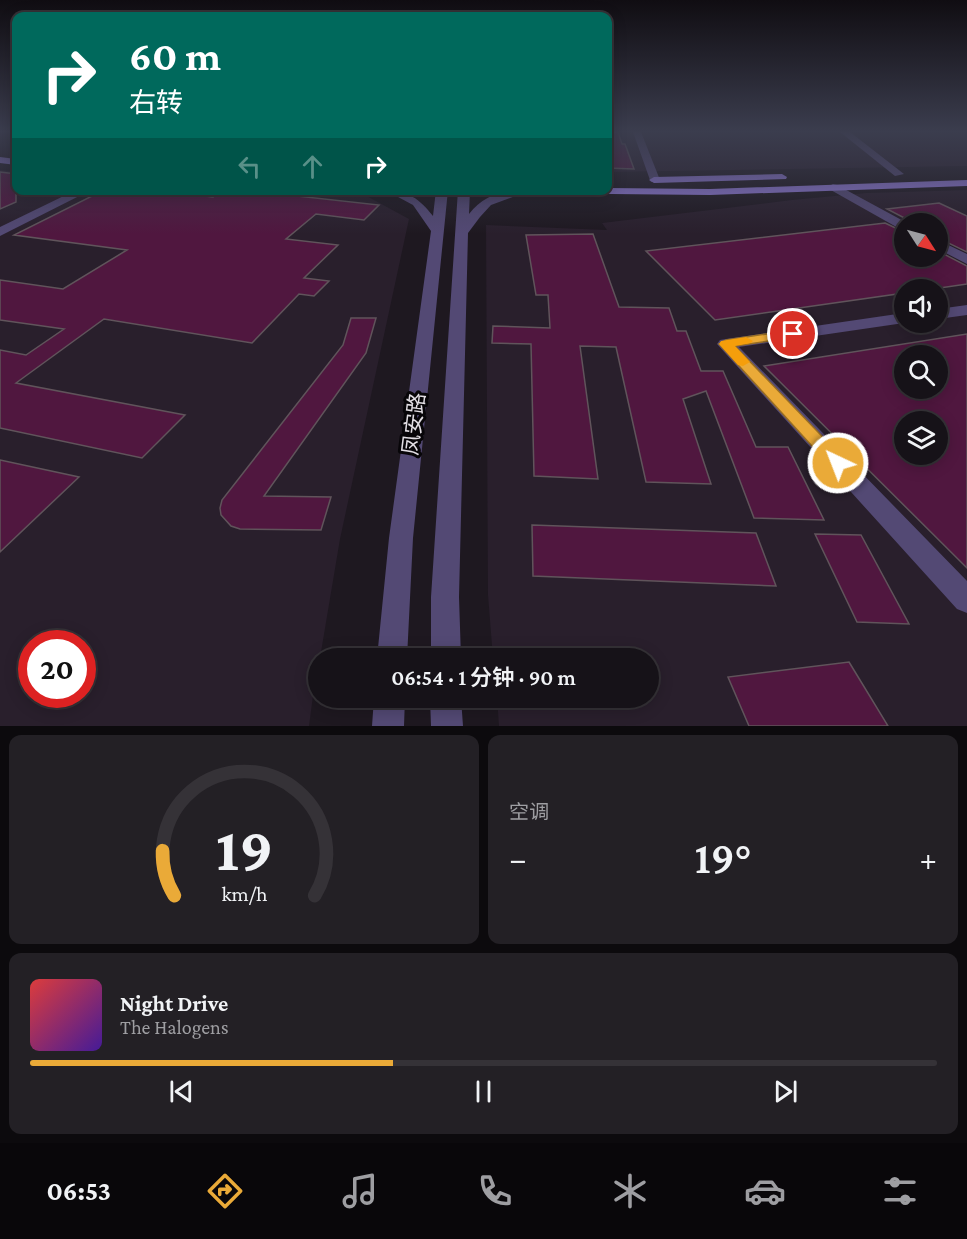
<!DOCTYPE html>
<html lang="zh">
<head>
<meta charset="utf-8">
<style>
  :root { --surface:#161218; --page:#232025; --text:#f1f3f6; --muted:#9e9ea2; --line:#353237; --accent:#eaaa38 }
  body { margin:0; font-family:"Crimson Pro","Noto Sans SC",serif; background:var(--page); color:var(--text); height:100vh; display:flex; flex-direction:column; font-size:22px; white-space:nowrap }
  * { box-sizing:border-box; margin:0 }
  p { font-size:20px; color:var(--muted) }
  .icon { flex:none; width:33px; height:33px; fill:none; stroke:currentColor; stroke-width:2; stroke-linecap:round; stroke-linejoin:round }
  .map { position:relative; height:726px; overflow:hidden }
  .drawer { display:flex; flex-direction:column; gap:9px; padding:9px; background:#0c0a0d; flex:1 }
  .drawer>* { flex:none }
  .hud { position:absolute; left:12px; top:12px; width:600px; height:183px; border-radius:12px; box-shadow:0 3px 15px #0003,0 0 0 2px var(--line); background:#00695c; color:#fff; overflow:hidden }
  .needle { width:39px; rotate:126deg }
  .buttons { position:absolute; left:894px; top:213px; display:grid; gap:12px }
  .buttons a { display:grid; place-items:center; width:54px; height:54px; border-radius:50%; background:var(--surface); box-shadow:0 3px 15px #0003,0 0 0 2px var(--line); font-size:30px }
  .speed { position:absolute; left:18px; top:630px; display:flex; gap:12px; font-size:30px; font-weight:700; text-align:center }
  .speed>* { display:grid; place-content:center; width:78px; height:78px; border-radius:50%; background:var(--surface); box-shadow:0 3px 15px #0003,0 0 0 2px var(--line); line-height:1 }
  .speed .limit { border:9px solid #d22; background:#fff; color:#111 }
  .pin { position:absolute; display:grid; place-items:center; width:51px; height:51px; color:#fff; margin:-26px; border:3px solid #fff; border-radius:50%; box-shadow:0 2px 6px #0007 }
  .me { position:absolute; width:66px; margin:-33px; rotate:317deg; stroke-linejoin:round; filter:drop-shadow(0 0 4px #0008) }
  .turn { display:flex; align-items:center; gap:21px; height:126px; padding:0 18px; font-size:27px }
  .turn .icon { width:78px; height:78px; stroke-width:2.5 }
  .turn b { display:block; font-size:42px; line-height:51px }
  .lanes { display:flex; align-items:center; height:57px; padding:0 18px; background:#0003; justify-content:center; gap:30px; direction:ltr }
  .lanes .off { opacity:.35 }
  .big { font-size:45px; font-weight:600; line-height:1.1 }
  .drawer .widget { flex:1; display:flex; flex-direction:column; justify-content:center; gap:9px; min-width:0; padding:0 21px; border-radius:12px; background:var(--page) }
  .drawer .dial { align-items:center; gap:0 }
  .dial svg { height:156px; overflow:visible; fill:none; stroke:var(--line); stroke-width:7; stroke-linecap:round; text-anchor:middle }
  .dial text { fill:var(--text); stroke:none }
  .song { display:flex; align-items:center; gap:18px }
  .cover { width:72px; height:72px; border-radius:9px; background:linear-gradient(135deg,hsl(0 70% 55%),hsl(260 70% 35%)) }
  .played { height:6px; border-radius:3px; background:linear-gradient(90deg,var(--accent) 40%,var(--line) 40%) }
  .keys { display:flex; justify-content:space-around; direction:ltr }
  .heat { display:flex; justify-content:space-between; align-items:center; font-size:33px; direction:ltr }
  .drawer .tiles { flex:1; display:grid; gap:9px; grid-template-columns:1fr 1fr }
  .widget:last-child { grid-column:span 2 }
  .trip { position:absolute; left:308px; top:648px; width:351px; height:60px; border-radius:30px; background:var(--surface); box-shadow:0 3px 15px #0003,0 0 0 2px var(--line); font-weight:600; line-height:60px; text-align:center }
  .tab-bar { display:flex; height:96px; justify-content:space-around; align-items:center; background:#09070a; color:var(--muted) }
  .tab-bar .icon { width:42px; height:42px }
  .tab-bar .current { color:var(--accent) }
  .tab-bar b { font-size:27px; color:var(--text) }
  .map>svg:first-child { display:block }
  .built { fill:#291f2c; fill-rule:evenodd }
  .building { fill:#50173f; stroke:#60545b; stroke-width:1.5; fill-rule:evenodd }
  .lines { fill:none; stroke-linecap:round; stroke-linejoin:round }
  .minor { fill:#534974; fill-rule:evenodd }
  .major { fill:#8c76d0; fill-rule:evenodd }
  .route { fill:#eaaa38; stroke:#986e24; stroke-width:1.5 }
  .slow { fill:#f59e0b }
  .labels { text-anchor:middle; stroke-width:6; stroke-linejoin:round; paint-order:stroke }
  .street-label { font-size:21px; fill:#e2dee4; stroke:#070508 }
</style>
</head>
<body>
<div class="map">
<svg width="967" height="726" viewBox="0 0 967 726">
  <rect width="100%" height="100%" fill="#1e1820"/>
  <path class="built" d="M608 132H967V166L608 172Z
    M0 170 16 172V190H304L363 194 409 219 340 539 320 658H318L309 726H0ZM32 644H82V694H32Z
    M967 190V726H499L497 698H648V658H493L488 595 486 225 607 230 602 223 792 200 866 193ZM904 224H938V256H904ZM904 290H938V322H904ZM904 356H938V388H904ZM904 422H938V454H904Z"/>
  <path class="building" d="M608 132H618L622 144H625L634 169 608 168Z
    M0 172 16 174V202L0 209Z
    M104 190H154L213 197 224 190H243L379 205 364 220 316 214 286 239 338 245 304 278 329 281 314 296 299 294 252 343 104 319 16 383 185 415 142 458 0 428V350L26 355 64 329 0 320V280L63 289 127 250 14 235Z
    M939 203 967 216V252L938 238V224H916L887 209Z
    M885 223 904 232V256H938V251L967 266V284L926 290H904V293L715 320 646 251Z
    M593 234 619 307 669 308 677 331H686L701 371H723L756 447H788L824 520 754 518 706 391 683 399 711 484 646 482 616 347 580 346 598 479 534 476 531 344 492 343 493 326 550 328 548 295H536L526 235Z
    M351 318H376L366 353 264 496 331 497 321 530 240 529 231 526 221 515 220 508 222 500 343 345Z
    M967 334V568L764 366ZM904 356H938V388H904ZM904 422H938V454H904Z
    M0 460 79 477 0 552Z
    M532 525 756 533 776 586 533 576Z
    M815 534 861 535 909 624 857 622Z
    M849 662 888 726H749L728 677Z"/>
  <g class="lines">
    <path class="minor" d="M633 132H641L660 180 659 182H651L650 180Z
      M840 132H850L904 174 895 176Z
      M833 184 837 185 909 224H904V230L900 229 829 189 827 187Z
      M76 190H91L0 236V227Z
      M385 190C407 190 420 199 433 216L436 190H448L413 538 407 658H377L389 538 431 231 413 205Z
      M458 190H470L469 214C484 195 505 188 529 191L491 205 480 217 468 233 459 597 461 658H431V597Z
      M938 240 967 254V264L938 249Z
      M967 305V315L938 319V309Z
      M904 313V323L739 347 967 581V613L957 609 717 344 720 340 726 339Z
      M374 698H405L404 726H372Z
      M430 698H461L463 726H431Z"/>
    <path class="major" d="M0 157 16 159V165L0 163Z
      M782 174 787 177 786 179 654 183 649 180 654 177Z
      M967 180V186L710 195 513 193 508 190H608V188L710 189Z"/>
  </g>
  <linearGradient id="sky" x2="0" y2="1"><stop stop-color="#100d12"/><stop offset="0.56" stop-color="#3b3d4e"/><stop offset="1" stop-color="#3b3d4e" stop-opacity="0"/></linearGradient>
  <rect width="967" height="234" fill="url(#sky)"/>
  <path class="route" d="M793 330 799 334 797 337 735 346 844 459 847 463 844 468H832L719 344 726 340Z"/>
  <path class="slow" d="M746 337 753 341 751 343 735 346 750 362 743 366 738 365 719 344 721 341Z"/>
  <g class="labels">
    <g class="street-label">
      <text transform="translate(414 424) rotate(-83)" y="7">凤安路</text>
    </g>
  </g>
</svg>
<div class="buttons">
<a><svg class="needle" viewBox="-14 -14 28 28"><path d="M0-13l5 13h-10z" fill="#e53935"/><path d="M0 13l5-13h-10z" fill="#9e9ea2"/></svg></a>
<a><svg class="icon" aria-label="sound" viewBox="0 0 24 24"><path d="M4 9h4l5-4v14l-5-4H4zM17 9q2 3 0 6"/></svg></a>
<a><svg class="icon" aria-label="search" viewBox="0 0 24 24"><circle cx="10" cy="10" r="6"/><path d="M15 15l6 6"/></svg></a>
<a><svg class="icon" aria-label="layers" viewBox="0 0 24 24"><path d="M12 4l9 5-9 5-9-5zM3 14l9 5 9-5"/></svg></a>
</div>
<div class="speed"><div class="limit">20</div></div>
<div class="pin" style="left:793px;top:334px;background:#d93025"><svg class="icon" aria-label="arrive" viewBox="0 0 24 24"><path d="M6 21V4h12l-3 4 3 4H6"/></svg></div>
<svg class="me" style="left:838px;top:463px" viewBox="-20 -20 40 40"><circle r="17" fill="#eaaa38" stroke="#fff" stroke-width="3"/><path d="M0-11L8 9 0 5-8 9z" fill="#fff"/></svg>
<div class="trip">06:54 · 1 分钟 · 90 m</div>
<div class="hud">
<div class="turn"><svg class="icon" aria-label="right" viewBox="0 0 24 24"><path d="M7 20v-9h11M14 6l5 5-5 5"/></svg><div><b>60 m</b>右转</div></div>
<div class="lanes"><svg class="icon off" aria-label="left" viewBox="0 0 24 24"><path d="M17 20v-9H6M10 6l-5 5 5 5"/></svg><svg class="icon off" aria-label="ahead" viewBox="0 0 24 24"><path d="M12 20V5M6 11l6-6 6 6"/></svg><svg class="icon" aria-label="right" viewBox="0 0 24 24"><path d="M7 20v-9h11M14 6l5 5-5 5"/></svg></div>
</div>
</div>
<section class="drawer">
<div class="tiles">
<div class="widget dial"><svg viewBox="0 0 100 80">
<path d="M14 69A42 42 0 1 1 86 69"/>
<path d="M14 69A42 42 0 0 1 8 46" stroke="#eaaa38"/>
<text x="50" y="56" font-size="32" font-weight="700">19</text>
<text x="50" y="72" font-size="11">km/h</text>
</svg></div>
<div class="widget"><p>空调</p>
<div class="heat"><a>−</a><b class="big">19°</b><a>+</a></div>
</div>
<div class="widget">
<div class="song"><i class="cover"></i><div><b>Night Drive</b><p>The Halogens</p></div></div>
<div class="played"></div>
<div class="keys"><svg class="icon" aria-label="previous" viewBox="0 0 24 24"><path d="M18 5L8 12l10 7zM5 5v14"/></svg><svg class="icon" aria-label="pause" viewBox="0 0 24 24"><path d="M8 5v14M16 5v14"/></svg><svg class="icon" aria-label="next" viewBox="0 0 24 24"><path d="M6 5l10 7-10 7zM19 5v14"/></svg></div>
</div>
</div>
</section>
<nav class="tab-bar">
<b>06:53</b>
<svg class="icon current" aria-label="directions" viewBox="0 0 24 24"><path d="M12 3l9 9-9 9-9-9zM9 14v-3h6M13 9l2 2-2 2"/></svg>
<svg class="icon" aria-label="music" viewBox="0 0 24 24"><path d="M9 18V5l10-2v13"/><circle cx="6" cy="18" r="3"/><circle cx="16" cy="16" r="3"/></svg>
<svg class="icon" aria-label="phone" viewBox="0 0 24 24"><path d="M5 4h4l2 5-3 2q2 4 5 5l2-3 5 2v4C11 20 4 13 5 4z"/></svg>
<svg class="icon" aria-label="climate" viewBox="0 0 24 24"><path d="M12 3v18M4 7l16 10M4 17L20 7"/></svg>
<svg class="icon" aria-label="car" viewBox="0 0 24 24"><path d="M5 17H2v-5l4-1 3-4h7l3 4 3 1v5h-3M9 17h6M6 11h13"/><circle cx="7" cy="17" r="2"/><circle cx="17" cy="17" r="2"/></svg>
<svg class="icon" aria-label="filters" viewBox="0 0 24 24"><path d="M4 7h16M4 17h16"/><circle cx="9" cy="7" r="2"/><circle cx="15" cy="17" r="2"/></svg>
</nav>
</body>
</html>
